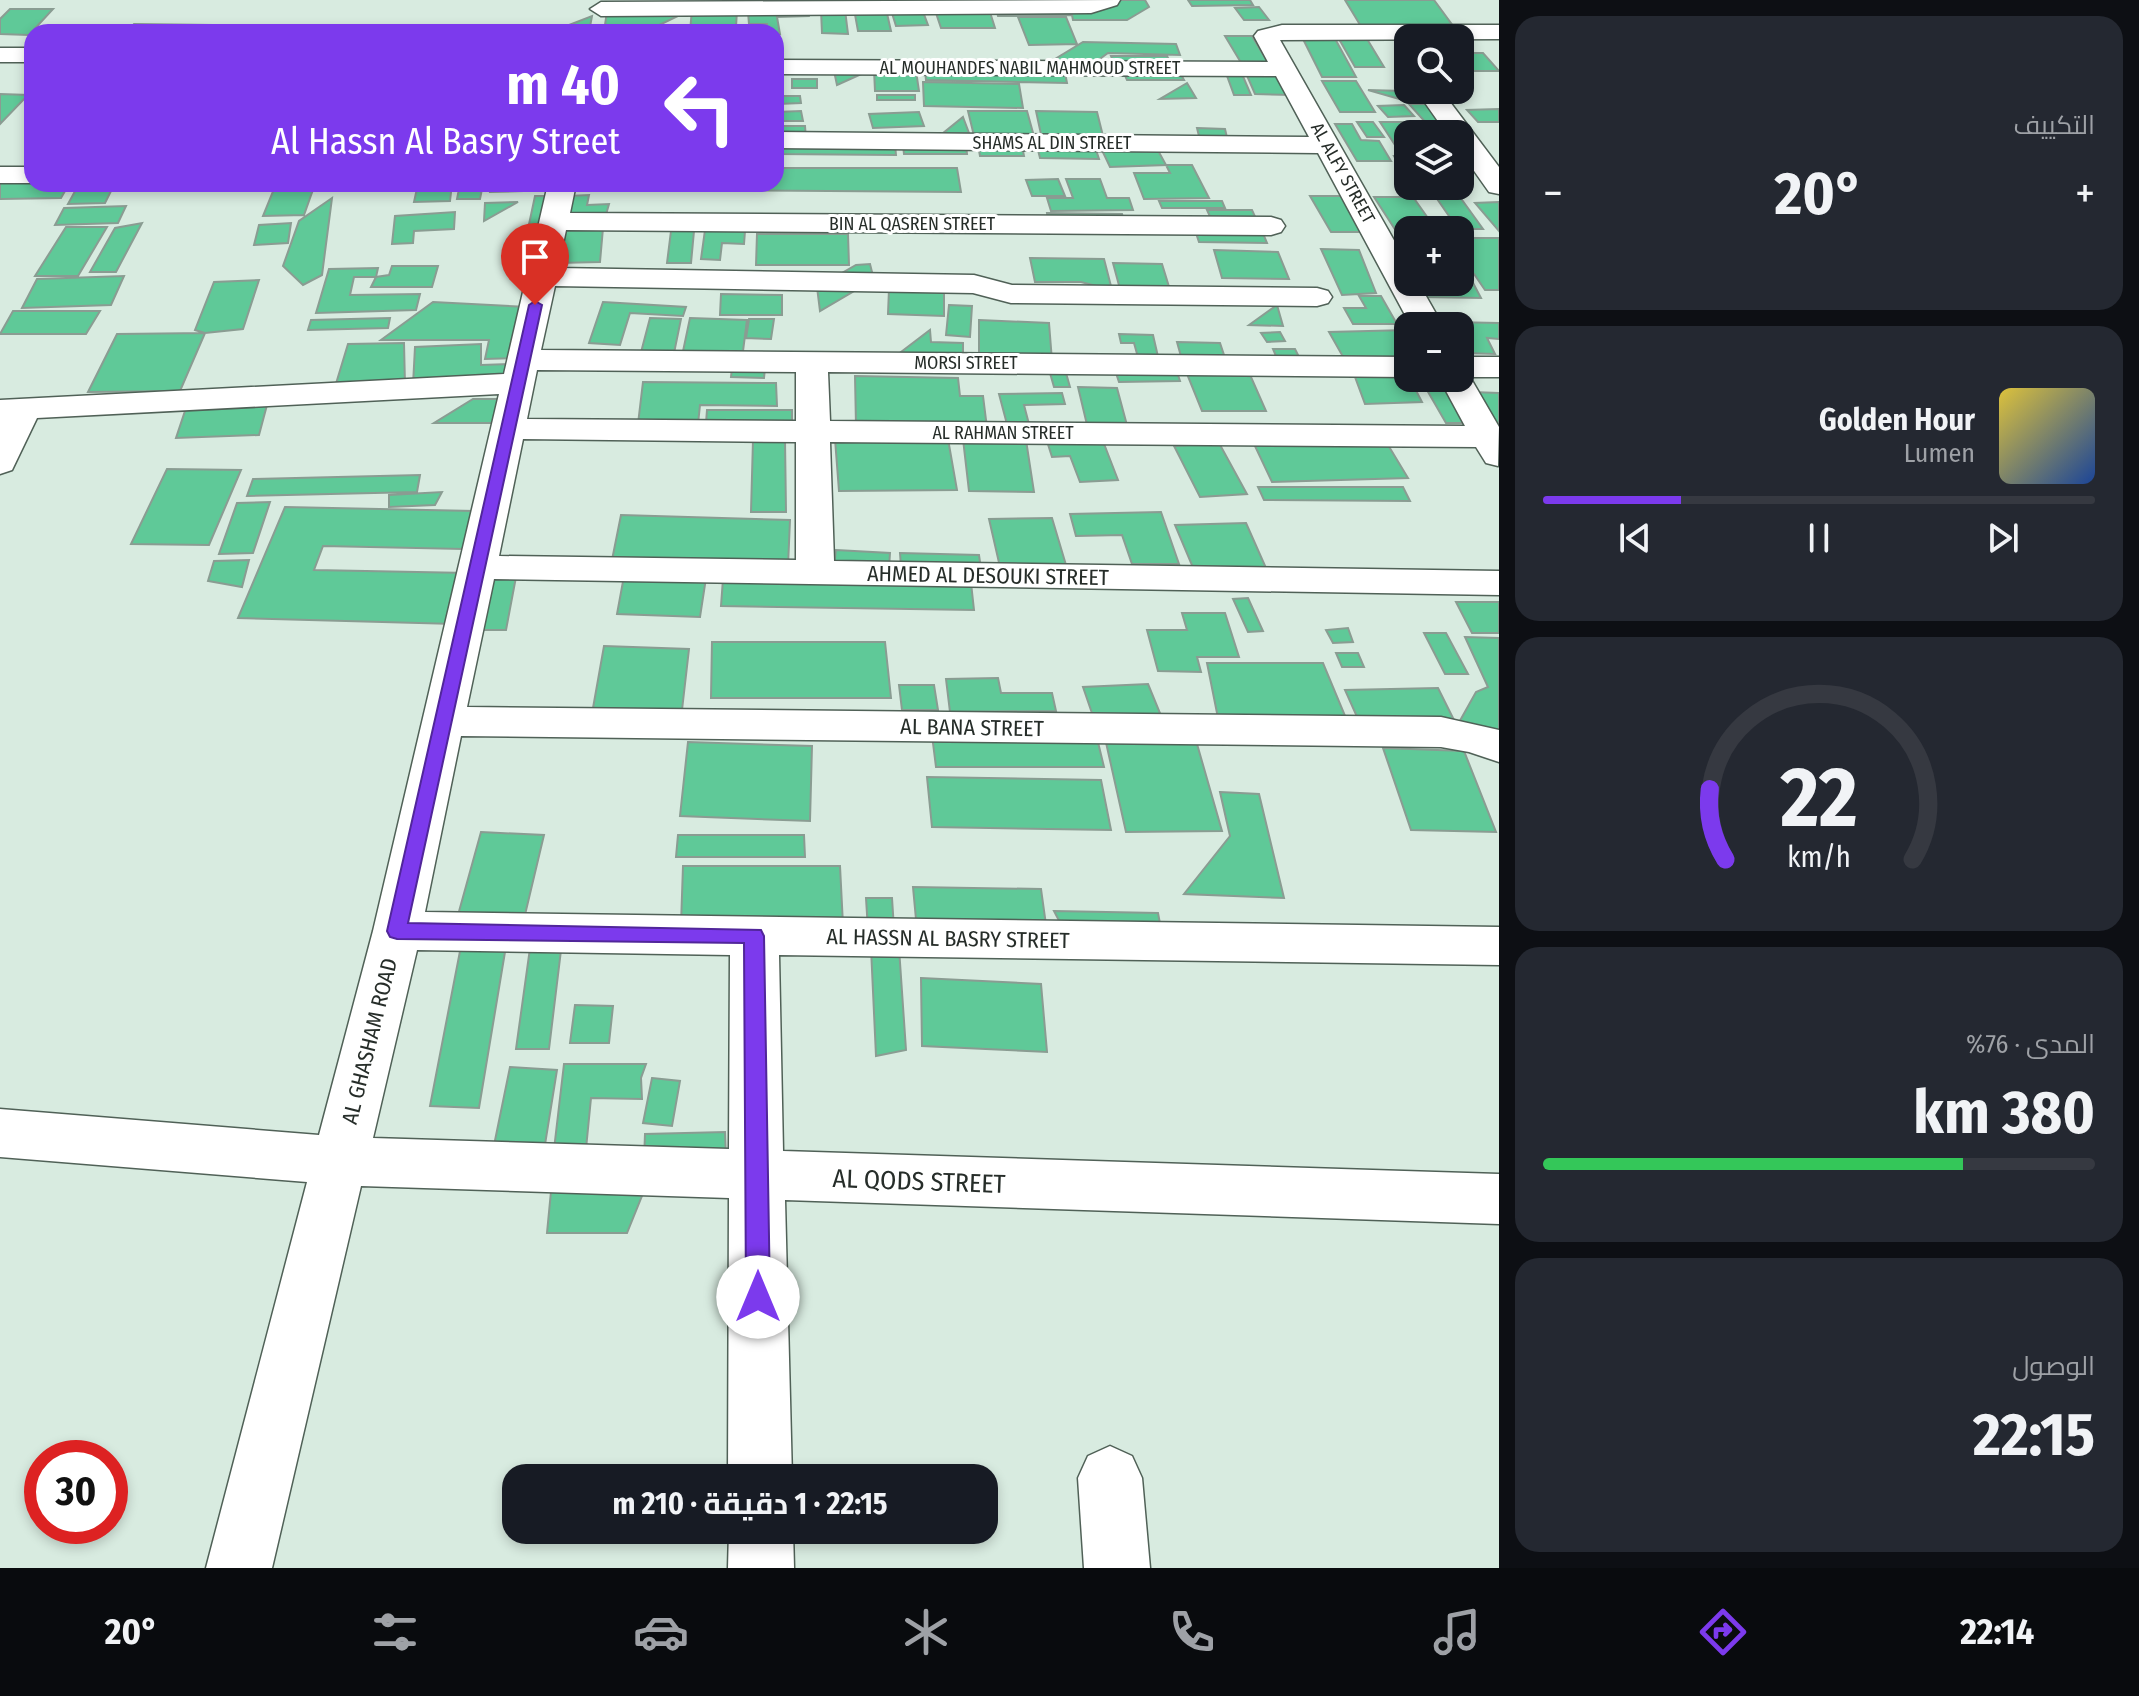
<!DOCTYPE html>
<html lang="ar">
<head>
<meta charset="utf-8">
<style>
  :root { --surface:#171b24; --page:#242831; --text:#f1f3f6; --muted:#9ea1a6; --line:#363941; --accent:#7c3aed }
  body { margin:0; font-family:"Fira Sans Condensed",Cairo,sans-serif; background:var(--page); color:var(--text); direction:rtl; height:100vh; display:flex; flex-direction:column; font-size:30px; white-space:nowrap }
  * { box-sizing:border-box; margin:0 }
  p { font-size:26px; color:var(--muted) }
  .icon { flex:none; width:44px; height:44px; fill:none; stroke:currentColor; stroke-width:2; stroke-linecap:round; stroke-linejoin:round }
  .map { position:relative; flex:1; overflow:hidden; direction:ltr }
  .sheet { display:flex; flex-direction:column; gap:16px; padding:16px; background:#0d0f14; width:640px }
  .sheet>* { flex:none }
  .top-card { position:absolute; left:24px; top:24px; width:760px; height:168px; border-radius:24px; box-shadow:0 4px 12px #0003; direction:rtl; background:#7c3aed; color:#fff; overflow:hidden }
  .controls { position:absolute; left:1394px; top:24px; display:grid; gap:16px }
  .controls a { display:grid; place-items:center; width:80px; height:80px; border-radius:16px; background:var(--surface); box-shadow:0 4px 12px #0003; font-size:40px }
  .speed { position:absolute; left:24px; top:1440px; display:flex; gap:16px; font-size:40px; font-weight:700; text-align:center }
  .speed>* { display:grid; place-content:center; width:104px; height:104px; border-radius:50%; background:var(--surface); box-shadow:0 4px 12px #0003; line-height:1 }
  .speed .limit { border:12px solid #d22; background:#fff; color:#111 }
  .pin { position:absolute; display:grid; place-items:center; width:68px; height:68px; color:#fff; margin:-82px -34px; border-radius:50% 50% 50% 0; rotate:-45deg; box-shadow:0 0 8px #0007 }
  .pin .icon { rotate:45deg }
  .me { position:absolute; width:88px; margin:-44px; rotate:0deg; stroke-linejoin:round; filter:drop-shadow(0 0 6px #0008) }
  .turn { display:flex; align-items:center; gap:28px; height:168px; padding:0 32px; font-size:36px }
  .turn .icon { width:104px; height:104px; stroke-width:2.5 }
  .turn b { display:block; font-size:56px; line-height:68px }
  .big { font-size:60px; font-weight:700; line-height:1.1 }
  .sheet .tile { flex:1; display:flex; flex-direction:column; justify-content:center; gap:12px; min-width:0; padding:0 28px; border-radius:24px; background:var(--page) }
  .sheet .dial { align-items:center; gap:0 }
  .dial svg { height:208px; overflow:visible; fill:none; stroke:var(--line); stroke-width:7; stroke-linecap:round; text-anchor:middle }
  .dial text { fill:var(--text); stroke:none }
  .song { display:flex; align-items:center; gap:24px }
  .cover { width:96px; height:96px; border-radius:12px; background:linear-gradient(135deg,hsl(50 70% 55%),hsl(220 70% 35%)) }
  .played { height:8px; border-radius:4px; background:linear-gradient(90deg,var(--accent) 25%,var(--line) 25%) }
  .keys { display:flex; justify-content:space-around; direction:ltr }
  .heat { display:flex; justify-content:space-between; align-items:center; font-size:44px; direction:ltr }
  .charge { height:12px; border-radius:6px; background:linear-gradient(90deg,#34c759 76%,var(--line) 0) }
  .trip { position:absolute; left:502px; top:1464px; width:496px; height:80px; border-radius:24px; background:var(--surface); box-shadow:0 4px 12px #0003; font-weight:700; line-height:80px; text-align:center; direction:rtl }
  .dock { display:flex; height:128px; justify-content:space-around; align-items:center; background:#090b0e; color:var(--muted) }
  .dock .icon { width:56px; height:56px }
  .dock .on { color:var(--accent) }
  .dock b { font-size:36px; color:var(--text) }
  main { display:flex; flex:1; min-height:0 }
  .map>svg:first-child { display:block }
  .building { fill:#5fc998; stroke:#8a9c92; stroke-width:2 }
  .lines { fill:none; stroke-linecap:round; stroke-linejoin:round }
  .minor-casing { stroke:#506157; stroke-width:3 }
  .minor { fill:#fff; fill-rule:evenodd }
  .route { fill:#7c3aed; stroke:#51269a; stroke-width:2 }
  .labels { text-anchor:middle; stroke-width:6; stroke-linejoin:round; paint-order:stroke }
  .far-street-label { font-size:18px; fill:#262d29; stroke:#fff }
  .street-label { font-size:22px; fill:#262d29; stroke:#fff }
  .near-street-label { font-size:26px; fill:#262d29; stroke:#fff }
</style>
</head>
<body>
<main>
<section class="sheet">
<div class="tile"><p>التكييف</p>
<div class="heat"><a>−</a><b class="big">20°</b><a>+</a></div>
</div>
<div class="tile">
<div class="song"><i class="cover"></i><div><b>Golden Hour</b><p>Lumen</p></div></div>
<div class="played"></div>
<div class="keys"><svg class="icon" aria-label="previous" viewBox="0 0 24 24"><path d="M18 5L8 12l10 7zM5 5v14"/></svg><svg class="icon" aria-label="pause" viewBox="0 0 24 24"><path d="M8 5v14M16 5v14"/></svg><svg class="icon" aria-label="next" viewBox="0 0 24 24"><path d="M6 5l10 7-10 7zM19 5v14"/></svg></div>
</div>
<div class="tile dial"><svg viewBox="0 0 100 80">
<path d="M14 69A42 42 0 1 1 86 69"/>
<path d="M14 69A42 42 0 0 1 8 42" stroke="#7c3aed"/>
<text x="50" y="56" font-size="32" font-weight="700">22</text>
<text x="50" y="72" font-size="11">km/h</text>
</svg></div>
<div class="tile"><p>المدى · 76%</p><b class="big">380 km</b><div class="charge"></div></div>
<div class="tile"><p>الوصول</p><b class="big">22:15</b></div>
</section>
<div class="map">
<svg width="1499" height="1568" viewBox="0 0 1499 1568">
  <rect width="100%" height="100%" fill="#d8ebe0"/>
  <path class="building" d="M1113 0H1145L1149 7 1127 20H1073L1072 15 998 16 996 8 1112 4Z
    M1188 0H1250L1253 5 1192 6Z
    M1345 0H1434L1456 30 1362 28Z
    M1259 7 1269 20H1244L1235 8Z
    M10 9H53L29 35 0 34V19Z
    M692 9 737 10 736 27 759 28V32H690Z
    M854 9H886L891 31H858Z
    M922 9 928 25 896 26 891 10Z
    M989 9 995 28H941L935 10Z
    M821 10H845L848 34 822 33Z
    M607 11H688L645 32H604Z
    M812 11 809 16 777 17 780 34 767 32V24H749L748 12Z
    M592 16 589 32H551Z
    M1018 17H1066L1077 44 1029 45Z
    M134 24 211 25 206 32H127Z
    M1301 35H1333L1356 77H1322Z
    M1225 36H1252L1270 66H1243Z
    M1339 39H1367L1384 67H1355Z
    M1083 42 1176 44 1180 55 1108 53 1090 66 1047 64Z
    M1460 53H1483L1499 71H1460Z
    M1111 56H1167L1172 66H1115Z
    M874 70 916 71 919 91H875Z
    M925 70 1065 73 1067 83 926 80Z
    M834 71H868L837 85Z
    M1123 71H1179L1184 80H1127Z
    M1245 71 1280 72 1291 95 1255 94Z
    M1226 73 1242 74 1251 95H1234Z
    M792 79H817V88H792Z
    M1322 81H1356L1375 112H1340Z
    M923 82 1019 84 1023 108 924 106Z
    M1187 83 1196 98 1160 99Z
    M1368 90 1403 91 1410 102Z
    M0 94 28 95 0 124Z
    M877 95H915V100H877Z
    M777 96H800L801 103 778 104Z
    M1409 104H1426L1454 134H1436Z
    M1404 105 1414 116 1388 117 1378 106Z
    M1499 109V122H1478L1467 110Z
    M801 111 803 121H777L776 112Z
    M968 111H1027L1035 140H975Z
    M1036 111 1097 112 1104 140 1042 139Z
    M919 112 924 126 873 128 869 114Z
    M963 117 969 133 942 134Z
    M1357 122H1373L1384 137H1367Z
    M1380 122H1417L1426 134H1408V145H1395Z
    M1335 124H1352L1361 140 1379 141 1391 161H1357Z
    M776 126H805L806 139H776Z
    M1197 128 1225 129 1228 142 1200 140Z
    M776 143 895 144 896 155 776 154Z
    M903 145 966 146 967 154H904Z
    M978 145 1022 146 1024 156H980Z
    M1155 145 1166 165 1110 167 1100 146Z
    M1037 146 1095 147 1099 159 1040 158Z
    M1394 156H1408V181Z
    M1166 165H1192L1209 198 1144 199 1134 173H1170Z
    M776 168H957L961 192 676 190 677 184H776Z
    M32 178V184H69L61 198 0 199V179Z
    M1058 179 1065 196H1032L1026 180Z
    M1066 179H1100L1107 198H1129L1133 210 1051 211 1047 198H1073Z
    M79 184H183L181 189 111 191 105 203 68 204Z
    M276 184H315L304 215 263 216Z
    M340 184H382L381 187 339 189Z
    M418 184H452L450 201 414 202Z
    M460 184H483L480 199H457Z
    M491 184H555V190L490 192Z
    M1433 193H1457L1483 229H1458Z
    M589 195 587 205 609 204 605 218 563 217 568 196Z
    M535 196H552L546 229H528Z
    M1310 196H1344L1366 232H1331Z
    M1374 197H1413L1430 221H1406L1411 230 1396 231Z
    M332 198 322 275 303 285 283 266 299 221Z
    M1159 201H1222L1225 208H1162Z
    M518 202 484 221 485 203Z
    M1499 202V231L1475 203Z
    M126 206 118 223 55 225 64 208Z
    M1207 210H1252L1257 221H1212Z
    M455 212 454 229 414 231 413 243 392 244 395 216Z
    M1047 213 1122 214 1124 221H1048Z
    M142 223 116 272H90L115 228Z
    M291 223 288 243 254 245 259 225Z
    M66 227H107L78 276H35Z
    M562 228H603L600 262 558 263Z
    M705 230 745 231 744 244 722 243 720 260 701 259Z
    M1195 230 1262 231 1267 243 1199 242Z
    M671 231H694L691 263H667Z
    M524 234H545L537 266H515Z
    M757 234H848L849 265H756Z
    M1463 238H1499V290H1485L1474 274H1460Z
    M1321 249 1359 250 1376 293 1342 295Z
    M1214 250 1278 252 1289 279 1222 278Z
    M1030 258 1104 259 1112 290 1081 282H1035Z
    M1113 263 1162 264 1170 290 1120 289Z
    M870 264 873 276 833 278 856 265Z
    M392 266H438L432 287H371L376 277 389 275Z
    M378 268 376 277H354L350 295 420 294 416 310 316 313 329 269Z
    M124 276 111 305 22 308 37 279Z
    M259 280 243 329 205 333 195 330 214 282Z
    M1460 281H1472L1481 298 1420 297 1413 282Z
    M817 287H861L820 311Z
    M889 289 944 291V316L888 314Z
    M721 294 782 295V315H720Z
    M1359 296H1381L1397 324H1353L1344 308H1366Z
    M433 302 527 307 518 358 485 359 489 340H381Z
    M603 302 686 307 683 316 630 313 620 345 589 343Z
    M949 305 972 306 970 337 946 335Z
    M1277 305 1283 326 1249 325Z
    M13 311H100L86 334H0Z
    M390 318 388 328 308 330 311 320Z
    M650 318 681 319 673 358 640 356Z
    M690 318 747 320 742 359 682 356Z
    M749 319H774L771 339 746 338Z
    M979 320 1049 323 1052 361 979 357Z
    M1450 322 1499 323V339L1487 338 1495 354 1465 353 1460 343V326H1452Z
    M930 330 931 342 963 343V357L897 355Z
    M1408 330V361L1346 362 1329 332Z
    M1280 332 1285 341 1267 342 1261 333Z
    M205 333 180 391 88 392 117 334Z
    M1119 334 1153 335 1159 361H1139L1134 343H1121Z
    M1177 342 1220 343 1226 361 1182 360Z
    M404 343 405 385 335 387 348 344Z
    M481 344V365L510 364 511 380 413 385 415 347Z
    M1273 349H1295L1301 361H1278Z
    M732 368H765L764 378 731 377Z
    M1247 368 1266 411H1202L1185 369Z
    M1176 369 1180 381 1119 382 1115 370Z
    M1050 373H1066L1070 387H1054Z
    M1408 375 1422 402 1365 404 1355 377Z
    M855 376 958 378 960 396H983L987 428 856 425Z
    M1420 378H1448L1475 423H1446Z
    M643 382 776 383 777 406 700 405 698 424H638Z
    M1078 387 1117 388 1128 429H1088Z
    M1472 392 1499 393V432L1493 431Z
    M1062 393 1065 404 1024 405 1030 428H1008L999 394Z
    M473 399H501L496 423H434Z
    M267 405 259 435 176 438 186 408Z
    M707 410H792V424L706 423Z
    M1101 436 1118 480 1080 482 1070 456 1052 457 1046 438Z
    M835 439H948L957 490 839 491Z
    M963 439 1026 440 1034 492 969 491Z
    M753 440H785L786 512H751Z
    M1385 440 1408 478 1272 482 1254 444Z
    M1219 443 1247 494 1200 497 1174 446Z
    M167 469 241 470 209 545 131 544Z
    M420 475 417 492 247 496 253 479Z
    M1258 487H1403L1410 501 1264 500Z
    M442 492 435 505 389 507V495Z
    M270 502 253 553 219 554 237 503Z
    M285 507 474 511 463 549 323 546 314 570 468 573 455 624 238 618Z
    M1161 512 1179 564H1132L1122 535 1076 536 1070 514Z
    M621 515 790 520 788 566 612 560Z
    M1052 518 1066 565 1000 567 989 519Z
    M1246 523 1266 568 1194 570 1175 525Z
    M836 550 890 553 889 568 834 566Z
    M900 553 979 555 981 569 901 567Z
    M249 560 242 587 208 581 214 561Z
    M484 576 516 577 506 630H474Z
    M624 576 706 578 700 617 617 614Z
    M723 579 971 583 974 610 721 606Z
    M1248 598 1263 631 1248 632 1233 599Z
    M1456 602H1499V633H1472Z
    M1182 613H1225L1239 657H1197L1201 672 1158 671 1147 630H1187Z
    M1348 628 1353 642 1333 643 1326 630Z
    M1424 633H1446L1468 674H1445Z
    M1465 637 1499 638V742L1457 726 1476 692 1488 687Z
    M712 642H885L891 698H711Z
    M604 646 689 649 682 710 593 708Z
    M1336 653H1358L1364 667H1342Z
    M1207 663H1323L1348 723H1219Z
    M998 678 1001 693H1052L1056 711 950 712 946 679Z
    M1148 684 1162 718 1095 722 1083 687Z
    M899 685H934L938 710H902Z
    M1438 688 1457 726 1362 728 1345 690Z
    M1096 734 1104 767H936L932 735Z
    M1195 737 1222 831 1126 832 1105 738Z
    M688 742 812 746 810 821 680 816Z
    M1383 748 1464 751 1496 832 1411 830Z
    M927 777 1101 780 1111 830 932 827Z
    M1220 792 1259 794 1284 898 1184 894 1230 836Z
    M481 832 544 835 524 919 458 915Z
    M678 835H804L805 857H676Z
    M683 866H840L843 925H681Z
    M913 887 1041 889 1047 932 917 930Z
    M866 898H892L894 929 868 930Z
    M1054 911 1158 913 1162 934H1066Z
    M531 941 562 942 549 1049H516Z
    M461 946H506L479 1108 430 1106Z
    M871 948H899L906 1050 876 1056Z
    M921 978 1041 984 1047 1052 922 1046Z
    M575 1005 613 1006 609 1043H570Z
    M564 1064H646L641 1078 642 1099 591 1098 585 1159 553 1158Z
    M510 1067 557 1070 543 1157 492 1155Z
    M652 1078 680 1081 672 1126 643 1123Z
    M725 1132 726 1159 644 1160 645 1134Z
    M552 1181H648L627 1233H547Z"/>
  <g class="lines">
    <g class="minor-casing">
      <path id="minor" d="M1120 0 1117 5 1091 13 601 16 590 9 601 2Z
        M1282 25H1499V39L1280 40 1408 265V282H1418L1443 326H1411L1318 153 776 148V132L1309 137 1276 76 776 74V60L1268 62 1254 36 1258 31Z
        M0 48H32V62H0Z
        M1416 90H1441L1499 167V194L1489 192 1460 151V134H1447Z
        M0 167H32V183H0Z
        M548 184H576L570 213 1271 217 1281 220 1285 226 1281 232 1271 235 566 230 558 268 974 275 1012 285 1317 288 1328 291 1332 297 1328 303 1317 306 1011 303 973 293 555 286 541 350 1408 357V377L828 372 830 421 1465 426 1439 378H1460V357H1499V377H1470L1499 427 1498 466 1486 463 1476 447 830 442 834 561 1499 571V595L494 579 467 707 1441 717 1499 730V762L1469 752 1441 747 461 736 425 912 1499 927V965L779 955 783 1151 1499 1174V1224L785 1200 792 1478H728L729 1198 361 1186 272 1568H206L307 1182 0 1157V1109L319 1135 373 931 499 394 37 418 12 470 0 474V400L504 374ZM537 370 796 372V421L527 419ZM523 439 796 442V560L499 556ZM417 950 730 955 729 1149 373 1138Z
        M1110 1446 1132 1456 1142 1478 1150 1568H1084L1078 1478 1088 1456Z
        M729 1530H793L794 1568H728Z"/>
    </g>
    <use href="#minor" class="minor"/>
  </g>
  <path class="route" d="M535 301 542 305 408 923 761 930 764 936 770 1297 767 1305 758 1308 750 1305 746 1297 744 943 397 939 390 937 387 931 529 305Z"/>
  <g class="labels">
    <g class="far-street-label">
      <text x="1030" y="74">AL MOUHANDES NABIL MAHMOUD STREET</text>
      <text x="1052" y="149">SHAMS AL DIN STREET</text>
      <text transform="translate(1343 173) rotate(61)" y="6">AL ALFY STREET</text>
      <text x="912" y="230">BIN AL QASREN STREET</text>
      <text x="966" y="369">MORSI STREET</text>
      <text x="1003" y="439">AL RAHMAN STREET</text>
    </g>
    <g class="street-label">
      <text transform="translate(988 575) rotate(1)" y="8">AHMED AL DESOUKI STREET</text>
      <text transform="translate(972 727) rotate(1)" y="8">AL BANA STREET</text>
      <text transform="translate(948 938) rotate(1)" y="8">AL HASSN AL BASRY STREET</text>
      <text transform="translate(369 1041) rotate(-76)" y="8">AL GHASHAM ROAD</text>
    </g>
    <g class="near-street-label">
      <text transform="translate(919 1181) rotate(2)" y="9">AL QODS STREET</text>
    </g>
  </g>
</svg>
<div class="controls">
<a><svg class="icon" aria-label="search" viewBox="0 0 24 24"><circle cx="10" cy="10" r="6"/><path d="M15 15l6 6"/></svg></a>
<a><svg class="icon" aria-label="layers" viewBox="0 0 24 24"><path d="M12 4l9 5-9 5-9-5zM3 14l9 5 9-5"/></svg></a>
<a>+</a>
<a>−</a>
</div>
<div class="speed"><div class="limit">30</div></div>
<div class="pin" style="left:535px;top:305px;background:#d93025"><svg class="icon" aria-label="arrive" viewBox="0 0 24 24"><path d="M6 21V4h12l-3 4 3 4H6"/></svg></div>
<svg class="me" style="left:758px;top:1297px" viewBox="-20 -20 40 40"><circle r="19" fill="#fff"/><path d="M0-13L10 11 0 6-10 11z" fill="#7c3aed"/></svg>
<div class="trip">22:15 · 1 دقيقة · 210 m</div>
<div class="top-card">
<div class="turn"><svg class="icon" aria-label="left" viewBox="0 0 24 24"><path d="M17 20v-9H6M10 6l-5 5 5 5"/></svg><div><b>40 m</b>Al Hassn Al Basry Street</div></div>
</div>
</div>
</main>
<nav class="dock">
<b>22:14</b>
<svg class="icon on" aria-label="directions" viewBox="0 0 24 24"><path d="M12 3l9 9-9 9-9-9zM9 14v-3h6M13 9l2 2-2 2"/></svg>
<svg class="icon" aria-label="music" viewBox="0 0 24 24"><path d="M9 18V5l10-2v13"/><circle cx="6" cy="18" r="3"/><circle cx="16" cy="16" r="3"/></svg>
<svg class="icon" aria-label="phone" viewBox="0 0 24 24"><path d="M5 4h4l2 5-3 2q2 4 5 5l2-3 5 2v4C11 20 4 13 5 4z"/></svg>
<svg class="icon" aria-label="climate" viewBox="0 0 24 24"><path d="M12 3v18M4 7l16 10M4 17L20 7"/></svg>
<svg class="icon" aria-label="car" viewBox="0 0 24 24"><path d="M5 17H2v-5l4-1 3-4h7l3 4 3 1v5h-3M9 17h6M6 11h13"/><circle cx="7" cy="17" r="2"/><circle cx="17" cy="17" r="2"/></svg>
<svg class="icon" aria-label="filters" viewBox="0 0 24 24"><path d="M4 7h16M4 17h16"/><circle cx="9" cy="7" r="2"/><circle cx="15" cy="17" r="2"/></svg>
<b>20°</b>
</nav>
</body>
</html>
